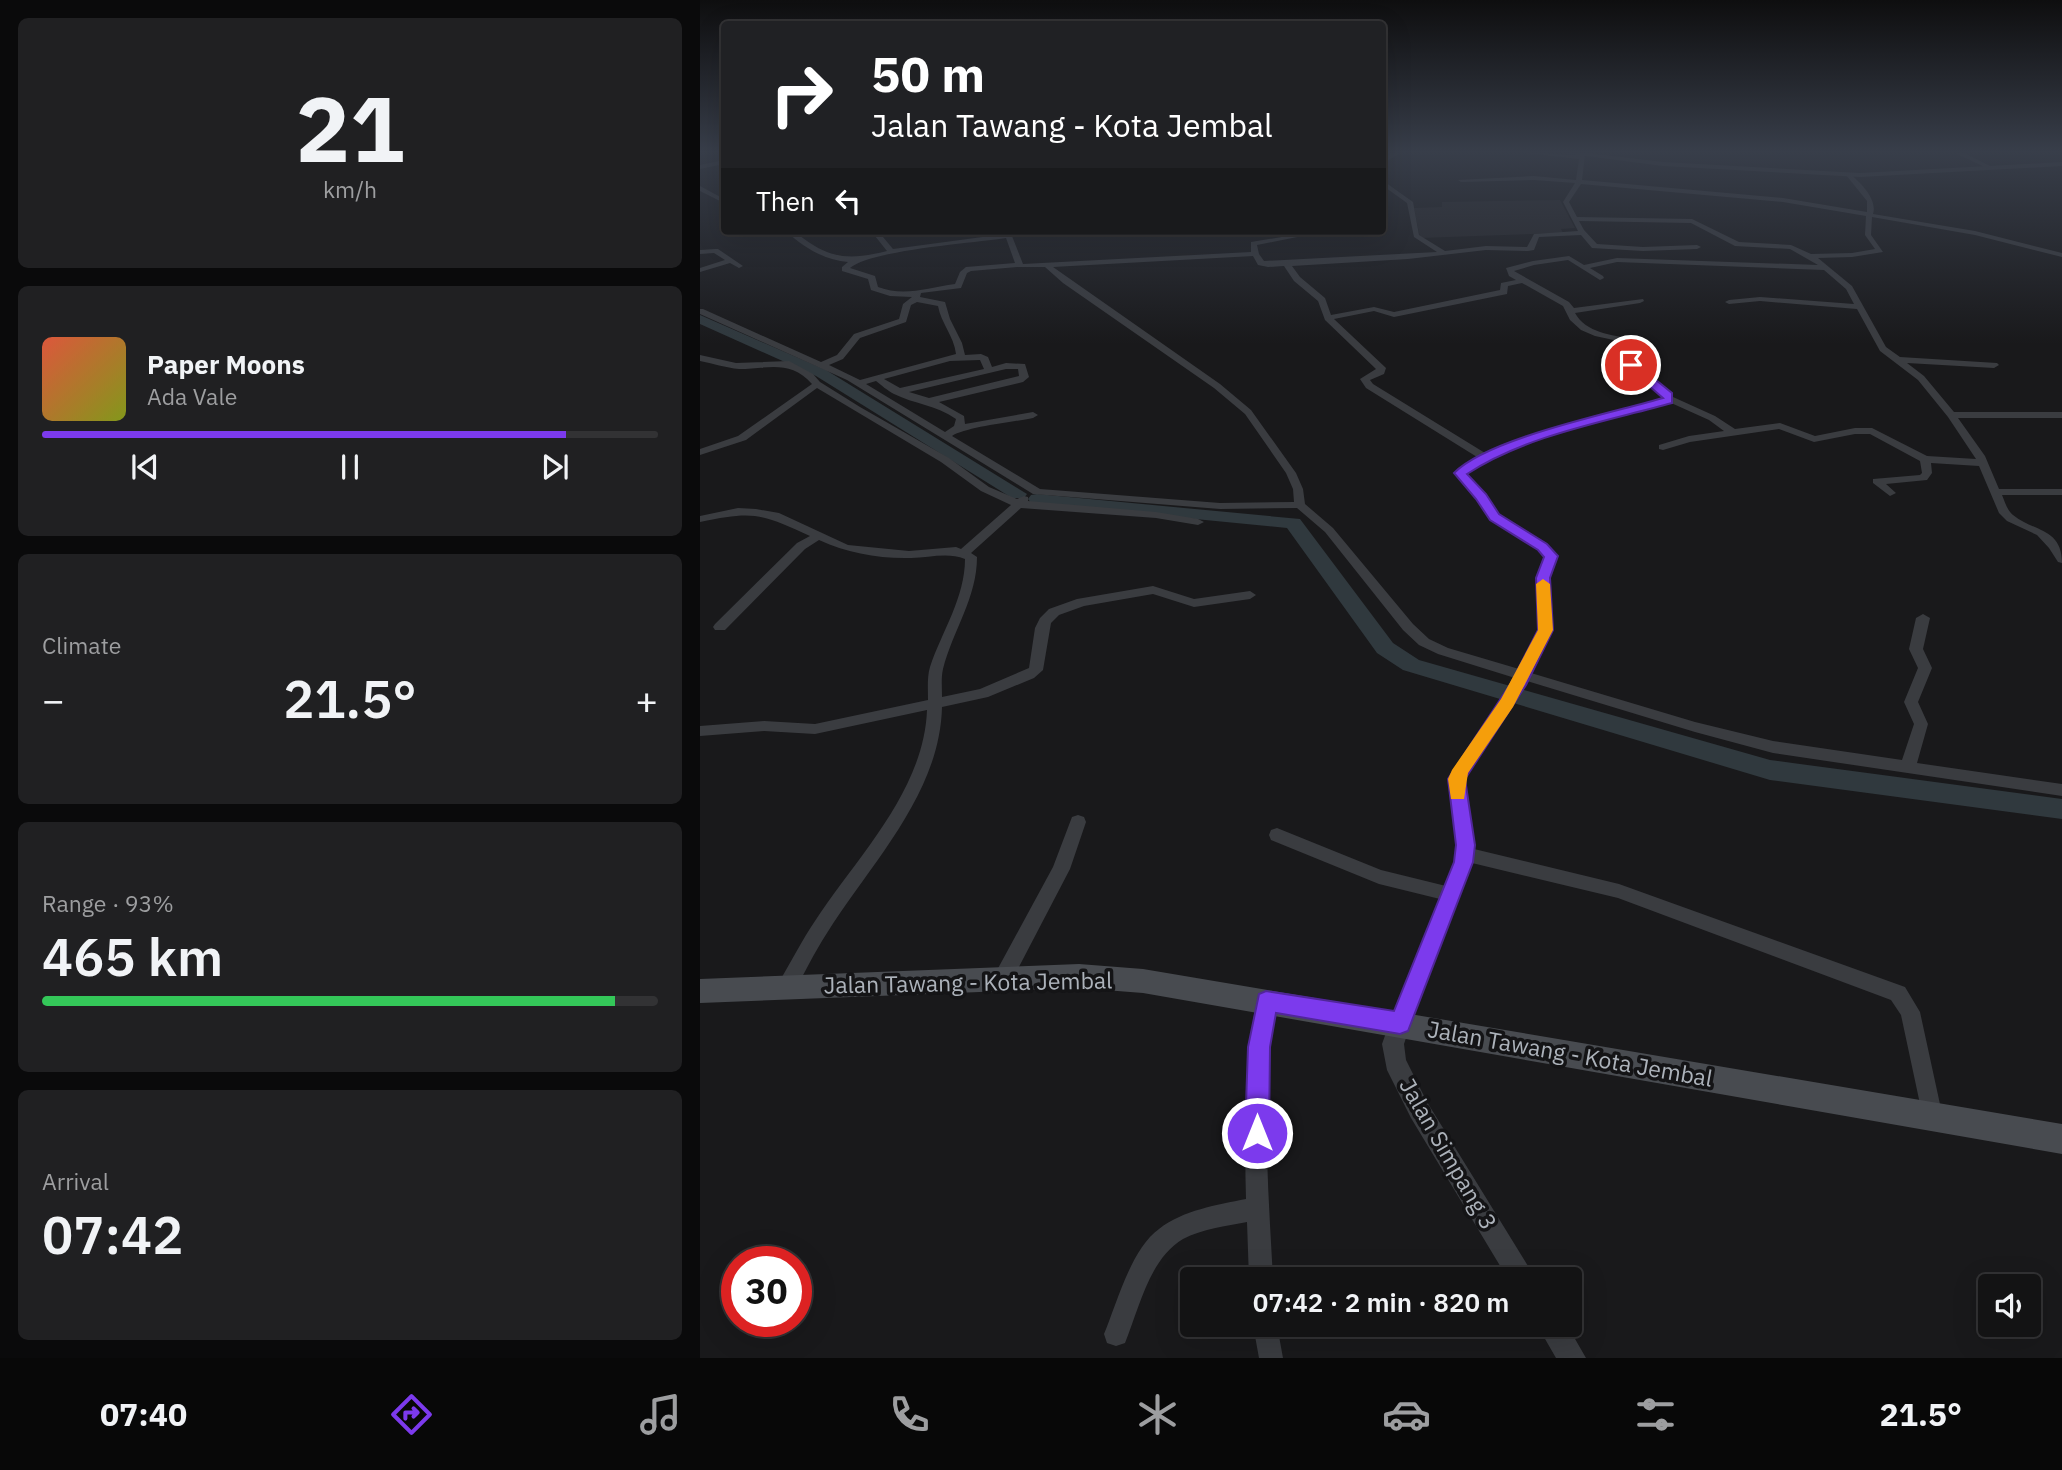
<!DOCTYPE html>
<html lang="en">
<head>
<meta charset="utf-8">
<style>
  :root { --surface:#131314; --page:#202022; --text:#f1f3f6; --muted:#9d9ea0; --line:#323234; --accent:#7c3aed }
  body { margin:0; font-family:"IBM Plex Sans",sans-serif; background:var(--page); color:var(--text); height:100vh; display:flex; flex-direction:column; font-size:26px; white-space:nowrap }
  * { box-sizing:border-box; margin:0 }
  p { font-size:23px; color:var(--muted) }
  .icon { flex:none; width:38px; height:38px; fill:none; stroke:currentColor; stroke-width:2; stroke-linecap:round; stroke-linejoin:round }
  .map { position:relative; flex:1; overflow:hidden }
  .details { display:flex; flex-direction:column; gap:18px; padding:18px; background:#0a0a0b; width:700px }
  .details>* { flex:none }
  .guide { position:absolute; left:21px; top:21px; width:665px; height:214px; border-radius:7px; box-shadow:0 7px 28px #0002,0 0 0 2px var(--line); background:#202124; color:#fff; overflow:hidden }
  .tools { position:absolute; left:1278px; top:1274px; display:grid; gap:14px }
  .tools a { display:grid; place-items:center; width:63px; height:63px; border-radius:7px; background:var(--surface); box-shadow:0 7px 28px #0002,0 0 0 2px var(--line); font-size:35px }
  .speed { position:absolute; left:21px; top:1246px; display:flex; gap:14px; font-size:35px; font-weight:700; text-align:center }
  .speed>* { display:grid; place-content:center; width:91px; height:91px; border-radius:50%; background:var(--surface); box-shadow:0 7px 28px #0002,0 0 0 2px var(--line); line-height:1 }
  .speed .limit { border:10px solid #d22; background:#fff; color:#111 }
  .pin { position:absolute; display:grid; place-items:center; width:60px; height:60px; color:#fff; margin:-30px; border:4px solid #fff; border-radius:50%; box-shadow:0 2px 7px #0007 }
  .me { position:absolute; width:77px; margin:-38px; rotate:0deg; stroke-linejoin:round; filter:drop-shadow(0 0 5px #0008) }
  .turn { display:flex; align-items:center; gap:24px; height:147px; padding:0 35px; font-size:32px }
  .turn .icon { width:91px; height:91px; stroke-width:2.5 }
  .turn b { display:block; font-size:49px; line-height:60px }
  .then { display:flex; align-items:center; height:66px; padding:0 35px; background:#0003; gap:14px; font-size:26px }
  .big { font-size:52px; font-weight:600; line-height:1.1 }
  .details .card { flex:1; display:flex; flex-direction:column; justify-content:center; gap:10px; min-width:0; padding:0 24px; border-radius:10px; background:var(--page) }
  .details .dial { align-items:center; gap:0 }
  .dial b { font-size:91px; line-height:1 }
  .song { display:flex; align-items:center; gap:21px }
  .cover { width:84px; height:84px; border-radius:10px; background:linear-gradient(135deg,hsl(10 70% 55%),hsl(70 70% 35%)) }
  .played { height:7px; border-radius:4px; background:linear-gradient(90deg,var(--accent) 85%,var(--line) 85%) }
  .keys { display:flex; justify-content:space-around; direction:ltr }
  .heat { display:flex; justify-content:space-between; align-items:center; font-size:38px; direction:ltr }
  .charge { height:10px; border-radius:5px; background:linear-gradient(90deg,#34c759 93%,var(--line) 0) }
  .trip { position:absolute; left:480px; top:1267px; width:402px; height:70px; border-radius:7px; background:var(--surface); box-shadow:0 7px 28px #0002,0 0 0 2px var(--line); font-weight:600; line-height:70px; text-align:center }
  .tabs { display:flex; height:112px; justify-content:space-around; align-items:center; background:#080808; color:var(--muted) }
  .tabs .icon { width:49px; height:49px }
  .tabs .selected { color:var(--accent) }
  .tabs b { font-size:32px; color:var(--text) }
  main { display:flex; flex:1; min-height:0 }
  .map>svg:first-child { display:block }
  .built { fill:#252528 }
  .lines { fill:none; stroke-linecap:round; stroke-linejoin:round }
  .river { fill:#30393e; fill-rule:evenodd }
  .minor { fill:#3a3c40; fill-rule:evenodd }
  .tertiary { fill:#3a3c40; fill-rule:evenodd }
  .secondary { fill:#484b50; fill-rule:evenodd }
  .route { fill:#7c3aed; stroke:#51269a; stroke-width:2 }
  .slow { fill:#f59e0b }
  .labels { text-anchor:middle; stroke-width:7; stroke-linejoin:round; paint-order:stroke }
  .near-street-label { font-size:23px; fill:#acb2ba; stroke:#141416 }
</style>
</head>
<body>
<main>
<section class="details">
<div class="card dial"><b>21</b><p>km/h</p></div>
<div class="card">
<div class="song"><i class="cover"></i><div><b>Paper Moons</b><p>Ada Vale</p></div></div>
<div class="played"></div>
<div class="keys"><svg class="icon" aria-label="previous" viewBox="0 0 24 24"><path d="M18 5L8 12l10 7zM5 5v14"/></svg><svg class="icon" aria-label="pause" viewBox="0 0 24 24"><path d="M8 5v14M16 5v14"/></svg><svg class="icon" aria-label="next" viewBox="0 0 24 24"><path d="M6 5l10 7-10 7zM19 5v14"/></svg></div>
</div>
<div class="card"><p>Climate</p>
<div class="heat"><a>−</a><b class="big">21.5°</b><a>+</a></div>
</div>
<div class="card"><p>Range · 93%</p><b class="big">465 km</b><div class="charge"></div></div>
<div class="card"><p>Arrival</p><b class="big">07:42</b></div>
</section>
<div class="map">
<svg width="1362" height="1358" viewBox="0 0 1362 1358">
  <rect width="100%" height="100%" fill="#19191b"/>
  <path class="built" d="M860 200 875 228 861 229 863 233 720 238 714 208 742 207V202Z"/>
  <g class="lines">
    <path class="river" d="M0 315 126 370 327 494 324 498H312L116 376 0 324Z
      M337 494 600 519 693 643 719 660 1070 760 1362 799V819L1070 780 703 670 677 653 587 528 331 503 328 499 331 495Z"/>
    <path class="minor" d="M692 153H700L682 164V159Z
      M827 153 885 155 882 180 1083 198 1167 212V201L1146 175 1149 173C1159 181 1178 199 1173 214L1275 231 1362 253V257L1275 235 1172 217 1171 235 1183 252 1152 257 1118 258 1152 286 1186 347 1200 357 1297 363 1299 365 1294 368 1207 363 1224 376 1254 412H1362V418H1258L1285 456 1299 489H1362V495H1302C1305 502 1307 510 1313 515 1334 532 1362 528 1362 563L1358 562 1349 548 1337 535 1307 521 1299 513 1279 466 1231 463 1232 473 1227 480 1186 484 1196 493 1190 496 1173 483V479L1220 475 1222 473 1220 461 1170 434H1155L1114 442 1079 429 990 442 963 450 959 449V445L989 436 1024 431 1009 420 969 402C905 421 821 437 766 474L785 494 798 515 846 544 857 556 849 578 852 630 831 673 995 722 1073 741 1202 760 1214 724 1204 702 1218 668 1209 649 1216 618 1223 614 1230 618 1223 649 1232 668 1218 702 1228 724 1217 763 1362 784V796L1073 753 995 732 827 681 765 780 774 849 919 884 1205 987 1220 1012 1243 1118 1240 1125 1233 1128 1226 1125 1223 1118 1201 1015 1191 1000 918 898 772 863 707 1030 700 1032 693 1030 690 1023 740 899 679 884 571 840 569 835 571 830 577 828 681 870 746 886 756 862 758 845 749 779 815 678 738 654 719 645 703 630 625 532 597 508 520 509 333 494 147 380 0 314V309H3L121 362 137 355 154 334 199 319 203 304 212 297 190 296 171 290 168 279 142 271V267L148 262C124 260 103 247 86 231 96 231 102 238 110 243 137 261 158 258 187 251L171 231H178L193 249 305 234 304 231H310L323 264 551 252V242L600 234 599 231H605L607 235 557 245 559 254 564 261 737 252 714 237 707 203 682 185V180L713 202 719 235 745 251 786 246 827 247 834 234 878 231 863 202 875 183 834 180 761 182 758 180 834 176 876 180 879 159ZM881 184 1083 202 1166 216 1165 235 1175 249 1152 253 1111 254 1091 245 1039 242 992 219 877 217 869 202ZM879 221 991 223 1035 246 1090 249 1118 265 917 258 884 265 869 256 833 261 806 268 809 276 816 280 801 283 800 290 694 312 674 307 631 315 625 298 600 277 592 266 708 259 786 250 828 251 834 250 839 237 881 235 892 248 943 251 997 249 1001 247 997 245 943 247 897 244 884 230ZM306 238 315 263 266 267 260 272 255 284C227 288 204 297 178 287L175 276 150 268C171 250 274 243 306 238ZM553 256 558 265 568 267 584 266 594 281 618 301 625 320 676 369 660 379 666 388 777 457 755 473 777 498 790 519 838 550 845 557 837 578 838 630 819 669 748 648 729 639 713 624 633 528 605 504 603 489 596 473 551 410 520 384 353 267ZM868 260 900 280 904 278 903 276 890 268 917 262 1124 270 1146 289 1154 304 1060 297 1029 300 1025 302 1029 304 1060 301 1157 309 1180 351 1218 380 1248 417 1276 459 1227 456 1172 428H1155L1115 436 1080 423 1035 429 1015 416 973 397 929 356 928 347 933 341 932 339C912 335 886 333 875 313L940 303 944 301 943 299 874 308 869 302 814 271 834 265ZM317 267H345L363 283 514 388 545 414 586 473 593 489 594 502 520 503 340 489 252 436C266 427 313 422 333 418L338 415 333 412 265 424 264 416 239 402 323 382 329 377 325 364 306 363 292 367 288 357 281 354 265 355 262 343 250 319 245 302 220 297 221 293 261 288 267 273 271 271ZM822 283 863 306 870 320 881 330 895 336 923 342 920 347 922 359 963 398 814 441 785 453 673 384 670 380 684 374 686 368 634 319 674 311 694 317 807 294 808 286ZM217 302 238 306C241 323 254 336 256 354L160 380 129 365 143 359 160 338 206 322 211 305ZM250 361 280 360 284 369 200 388 184 379ZM306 369H318L319 376 229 398 209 392ZM176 381C181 385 188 391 194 394 214 404 236 405 256 419L254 426 245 432 166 384Z
      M1255 153H1264L1294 168 1289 169Z
      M24 160V164L0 169V165Z
      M0 186 24 199V203L0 191Z
      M15 249H18L43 266 39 268 30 263 0 272V268L25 260 14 253 0 254V250Z
      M0 355 36 363 89 361 113 374 120 382 160 407 249 458 289 487 317 499 324 496 328 497V501L456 512 498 519 504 522 498 525 456 518 321 508 271 553 277 557C277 598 253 630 243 669 241 677 242 688 242 697L280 689 329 668 335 628 340 618 349 609 377 599 453 586 494 599 550 591 556 595 550 599 494 607 453 594 384 606 359 615 351 623 343 670 334 678 288 697 242 707C240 794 171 863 127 933 114 953 104 974 93 994L86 997 79 994 77 988 79 982C91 962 102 940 115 921 157 857 224 791 227 710L115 734 64 731 0 736V726L64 721 115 724 228 700C228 689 227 677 230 667 242 631 265 598 265 559 247 552 229 558 211 558 180 559 147 553 119 540L105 549 25 630H15L13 627 15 624 97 543 110 536C61 513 53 511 0 522V516L38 508 56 509 79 513 148 545 209 551 256 547 261 549 311 505 281 491 241 462 117 388 46 440 0 455V449L38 436 112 384C90 359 67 369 39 369 26 368 12 363 0 361Z
      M378 815 384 817 386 822 370 869 310 984 303 987 296 984 294 978 296 972 353 867 372 817Z
      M566 992 573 995C579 1009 571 1032 569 1048 563 1125 569 1202 573 1279H549L547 1222C526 1226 502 1229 483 1239 449 1259 439 1309 425 1343L416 1346 407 1343 404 1334C417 1303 431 1249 459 1229 483 1210 517 1205 546 1199 544 1132 546 1067 556 1001L559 995Z
      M553 1325H577L583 1358H559Z"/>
    <path class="tertiary" d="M863 153H887L963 162 1160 173 1362 162V166L1160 177 963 166Z
      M700 1012 708 1016 711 1023 704 1044 706 1060 727 1102 836 1279H808L711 1118 687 1070 682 1044 692 1016Z
      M837 1325H867L886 1358H856Z"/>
    <path class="secondary" d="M379 964 443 969 1362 1124V1154L443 993 379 988 0 1003V979Z"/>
  </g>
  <linearGradient id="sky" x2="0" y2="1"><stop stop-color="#0e0e0f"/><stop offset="0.44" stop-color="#383e4a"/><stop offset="1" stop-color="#383e4a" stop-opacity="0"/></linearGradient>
  <rect width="1362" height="344" fill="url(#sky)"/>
  <path class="route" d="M927 363H935L972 393V403C904 422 827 435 767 474L786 494 799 514 847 544 858 556 850 578 853 630 826 685 765 779 775 845 773 862 708 1031 700 1034 576 1013 570 1047 569 1133 565 1141 557 1145 548 1141 545 1133 548 1047 559 994 566 991 694 1011 754 862 756 845 748 779 811 683 838 630 836 578 844 557 838 550 790 520 776 499 754 473C788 438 912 413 963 398L927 367Z"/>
  <path class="slow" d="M843 579 850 584 853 630 813 707 768 773 764 799H751L748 779 752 770 801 699 838 630 836 584Z"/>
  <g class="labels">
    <g class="near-street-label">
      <text transform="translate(268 983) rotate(-1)" y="8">Jalan Tawang - Kota Jembal</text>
      <text transform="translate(870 1054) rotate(10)" y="8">Jalan Tawang - Kota Jembal</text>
      <text transform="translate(748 1154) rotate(60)" y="8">Jalan Simpang 3</text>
    </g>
  </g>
</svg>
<div class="tools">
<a><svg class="icon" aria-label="sound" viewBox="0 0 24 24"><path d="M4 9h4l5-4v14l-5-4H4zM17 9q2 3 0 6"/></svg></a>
</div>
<div class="speed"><div class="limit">30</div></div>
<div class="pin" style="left:931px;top:365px;background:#d93025"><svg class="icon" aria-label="arrive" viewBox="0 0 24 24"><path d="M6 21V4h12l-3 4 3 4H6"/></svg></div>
<svg class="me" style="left:557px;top:1133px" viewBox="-20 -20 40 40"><circle r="17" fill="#7c3aed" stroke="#fff" stroke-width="3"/><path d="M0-11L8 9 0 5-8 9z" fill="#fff"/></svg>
<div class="trip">07:42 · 2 min · 820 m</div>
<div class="guide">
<div class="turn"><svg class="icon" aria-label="right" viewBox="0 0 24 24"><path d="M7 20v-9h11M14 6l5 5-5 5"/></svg><div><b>50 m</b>Jalan Tawang - Kota Jembal</div></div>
<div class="then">Then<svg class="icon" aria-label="left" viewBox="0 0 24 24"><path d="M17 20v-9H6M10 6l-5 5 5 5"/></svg></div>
</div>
</div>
</main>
<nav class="tabs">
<b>07:40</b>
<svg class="icon selected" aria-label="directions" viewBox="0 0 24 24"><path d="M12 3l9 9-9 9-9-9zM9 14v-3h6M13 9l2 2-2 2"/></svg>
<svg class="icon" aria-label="music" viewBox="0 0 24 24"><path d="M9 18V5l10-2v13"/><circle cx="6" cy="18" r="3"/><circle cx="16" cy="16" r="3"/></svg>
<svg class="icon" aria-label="phone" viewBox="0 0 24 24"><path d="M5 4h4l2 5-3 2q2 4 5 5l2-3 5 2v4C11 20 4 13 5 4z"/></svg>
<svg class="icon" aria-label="climate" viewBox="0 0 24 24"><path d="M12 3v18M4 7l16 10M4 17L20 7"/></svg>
<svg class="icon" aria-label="car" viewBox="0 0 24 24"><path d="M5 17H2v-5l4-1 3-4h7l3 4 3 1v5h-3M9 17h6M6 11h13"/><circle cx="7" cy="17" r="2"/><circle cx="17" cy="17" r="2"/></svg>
<svg class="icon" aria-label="filters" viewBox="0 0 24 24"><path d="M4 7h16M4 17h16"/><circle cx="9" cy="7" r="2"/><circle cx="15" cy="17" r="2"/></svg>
<b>21.5°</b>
</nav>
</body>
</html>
